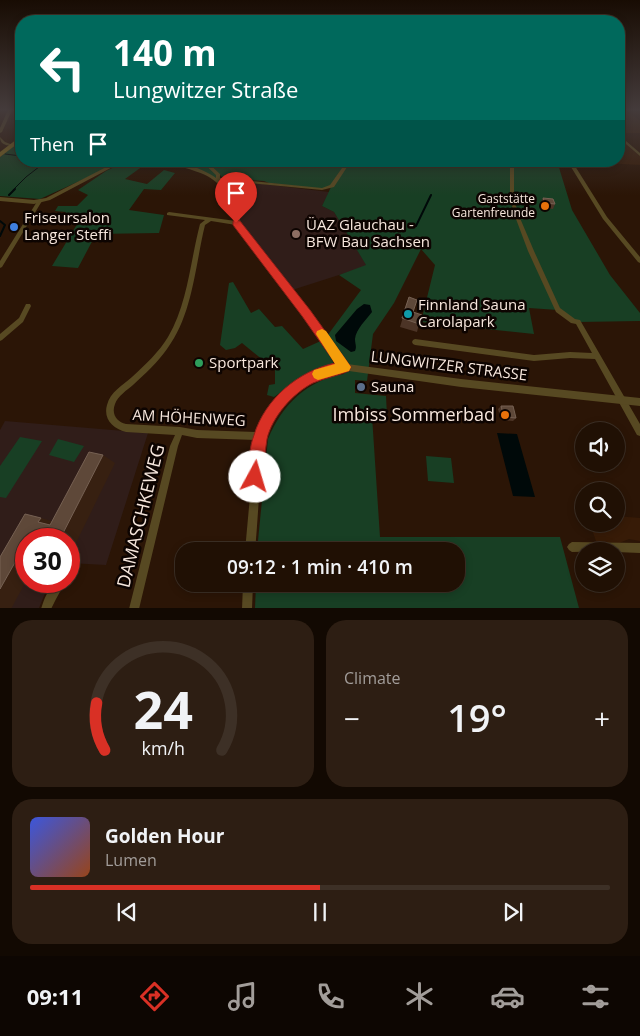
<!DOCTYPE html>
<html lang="en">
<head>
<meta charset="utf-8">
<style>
  :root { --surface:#201004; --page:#2d1e13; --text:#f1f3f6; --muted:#a29d9a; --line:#3d3026; --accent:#d93025 }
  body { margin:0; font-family:"Open Sans",sans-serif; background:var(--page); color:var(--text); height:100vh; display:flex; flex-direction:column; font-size:19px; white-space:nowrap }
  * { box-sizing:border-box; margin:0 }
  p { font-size:16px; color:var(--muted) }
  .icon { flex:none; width:28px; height:28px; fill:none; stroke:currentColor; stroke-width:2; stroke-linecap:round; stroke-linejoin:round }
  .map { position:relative; height:608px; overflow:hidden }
  .details { display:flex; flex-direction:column; gap:12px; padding:12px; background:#120902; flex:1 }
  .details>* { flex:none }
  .guide { position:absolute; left:15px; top:15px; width:610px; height:152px; border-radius:20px; box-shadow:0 2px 8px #0003,0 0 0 1px var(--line); background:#00695c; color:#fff; overflow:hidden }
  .buttons { position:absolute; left:575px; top:422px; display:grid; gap:10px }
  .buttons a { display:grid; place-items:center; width:50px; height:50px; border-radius:50%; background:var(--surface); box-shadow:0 2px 8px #0003,0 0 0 1px var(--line); font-size:25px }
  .speed { position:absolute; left:15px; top:528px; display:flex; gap:10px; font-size:25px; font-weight:700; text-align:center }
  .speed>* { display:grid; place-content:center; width:65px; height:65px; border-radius:50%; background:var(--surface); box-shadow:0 2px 8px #0003,0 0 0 1px var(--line); line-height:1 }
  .speed .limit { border:8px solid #d22; background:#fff; color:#111 }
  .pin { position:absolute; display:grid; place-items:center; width:42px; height:42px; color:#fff; margin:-51px -21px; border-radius:50% 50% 50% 0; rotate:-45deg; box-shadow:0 0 5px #0007 }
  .pin .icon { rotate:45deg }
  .me { position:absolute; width:55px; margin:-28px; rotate:6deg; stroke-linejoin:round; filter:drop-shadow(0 0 4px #0008) }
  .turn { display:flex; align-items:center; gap:18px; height:105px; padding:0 15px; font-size:22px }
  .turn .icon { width:65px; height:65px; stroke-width:2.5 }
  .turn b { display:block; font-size:35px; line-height:42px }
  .then { display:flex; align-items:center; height:48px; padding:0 15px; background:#0003; gap:10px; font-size:19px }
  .big { font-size:38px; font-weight:600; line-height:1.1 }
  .details .card { flex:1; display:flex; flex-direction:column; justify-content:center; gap:8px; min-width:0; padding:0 18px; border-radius:20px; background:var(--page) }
  .details .dial { align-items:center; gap:0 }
  .dial svg { height:130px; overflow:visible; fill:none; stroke:var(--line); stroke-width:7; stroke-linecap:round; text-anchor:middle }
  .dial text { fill:var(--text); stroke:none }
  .song { display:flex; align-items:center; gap:15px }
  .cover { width:60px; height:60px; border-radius:8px; background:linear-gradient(135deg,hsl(230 70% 55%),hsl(20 70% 35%)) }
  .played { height:5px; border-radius:2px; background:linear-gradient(90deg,var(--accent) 50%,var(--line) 50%) }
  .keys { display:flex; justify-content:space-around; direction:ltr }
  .heat { display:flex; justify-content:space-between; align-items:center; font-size:28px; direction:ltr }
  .details .tiles { flex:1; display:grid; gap:12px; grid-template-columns:1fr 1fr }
  .card:last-child { grid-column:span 2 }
  .trip { position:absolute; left:175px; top:542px; width:290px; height:50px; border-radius:20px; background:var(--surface); box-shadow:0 2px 8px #0003,0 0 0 1px var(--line); font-weight:600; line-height:50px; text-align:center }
  .dock { display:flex; height:80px; justify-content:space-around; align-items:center; background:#0d0602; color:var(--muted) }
  .dock .icon { width:35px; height:35px }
  .dock .active { color:var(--accent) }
  .dock b { font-size:22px; color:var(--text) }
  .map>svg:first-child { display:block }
  .built { fill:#371b07 }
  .education { fill:#301d19 }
  .green { fill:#183f24 }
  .water { fill:#000909 }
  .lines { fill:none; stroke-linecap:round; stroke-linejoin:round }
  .stream-far1 { stroke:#000909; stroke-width:1 }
  .stream { stroke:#000909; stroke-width:2 }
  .minor { fill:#574922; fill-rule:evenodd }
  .tertiary { fill:#574922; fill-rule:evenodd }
  .secondary { fill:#78631e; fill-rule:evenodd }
  .wall { fill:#4c3426 }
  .shaded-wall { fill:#372011 }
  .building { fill:#5e4839; stroke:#766153 }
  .route { fill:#d93025; stroke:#8d1f18 }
  .slow { fill:#f59e0b }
  .food-dot { fill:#e8710a; stroke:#0d0401; stroke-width:2 }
  .shop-dot { fill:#3f7fe0; stroke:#0d0401; stroke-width:2 }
  .education-dot { fill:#8d6e63; stroke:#0d0401; stroke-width:2 }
  .culture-dot { fill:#0f9aa8; stroke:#0d0401; stroke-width:2 }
  .leisure-dot { fill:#2e9e5b; stroke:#0d0401; stroke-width:2 }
  .service-dot { fill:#5c6f8a; stroke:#0d0401; stroke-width:2 }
  .labels { text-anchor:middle; stroke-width:5; stroke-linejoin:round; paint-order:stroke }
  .far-poi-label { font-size:12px; fill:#f7e7dd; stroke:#0d0401; text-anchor:end }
  .poi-label { font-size:15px; fill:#f7e7dd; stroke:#0d0401; text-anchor:start }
  .street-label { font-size:15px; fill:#f7e7dd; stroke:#0d0401 }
  .near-poi-label { font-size:18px; fill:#f7e7dd; stroke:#0d0401; text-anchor:end }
  .near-street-label { font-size:18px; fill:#f7e7dd; stroke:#0d0401 }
</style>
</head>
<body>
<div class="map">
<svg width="640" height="609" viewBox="0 0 640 609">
  <rect width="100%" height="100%" fill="#2b1506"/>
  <path class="built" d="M619 110H626L640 121V133H619Z
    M619 136 640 155V165L603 163 602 161H619Z
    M616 516 640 518V541L629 539 619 543 596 541 590 524H616Z"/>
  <path class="education" d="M229 180 329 192 322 206 334 212 367 266 289 291 241 230 222 185Z
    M5 421 148 433 106 565 69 563V539H26V581H56L53 587 48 586 39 608H0V430Z"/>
  <path class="green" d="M21 140V161H104L106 169 40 199 0 196V157Z
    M127 161 147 163 125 179 147 184 164 170 175 173 161 190 144 189 129 210 164 215 159 233 96 234 78 268 52 266 79 221 60 219 66 212 55 211 58 206H77L88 195 78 190 106 171Z
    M169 161H557L572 210 610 275 640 313V321L578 322 558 310 529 308 534 334 421 322 435 265 421 249 394 303 373 334 367 381 355 380V393L386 396 387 416H372L380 537H560L579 608H255L256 584H456V551H257L268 439C282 405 307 380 344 374L347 361 343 359 327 336 361 290 339 275 366 265 334 212 322 206 331 187 322 189 269 183 264 181 223 178 219 174 218 179Z
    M233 282 251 313 259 309 275 327 282 326 303 349 323 340 334 364 300 379 274 397 267 395 269 385 275 384V370L242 343 235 348 226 350 220 345 229 283Z
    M20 437 42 441 6 498 0 497V466Z
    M58 439 84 446 74 462 49 455Z
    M426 456 451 458 454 483 428 481Z"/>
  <path class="water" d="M364 304 370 305 372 312C366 320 356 329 355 339 355 344 357 346 355 351L351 352 336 341 335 335 357 309Z
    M497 433 517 434 535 497 513 496Z"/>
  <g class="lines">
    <path class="stream-far1" d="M5 154 21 156
      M13 190 26 177 44 163 43 161"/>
    <path class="stream" d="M9 195 15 189
      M0 221 5 225 0 236
      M416 226 431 195"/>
    <path class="minor" d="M8 110H12L2 132 0 133V128Z
      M619 135 640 153V156L619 138Z
      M0 137 5 142 13 145 11 146C5 145 0 144 0 137Z
      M201 161H206L220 174V178L322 188 330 185 347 161H351L334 187 322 190 218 180 216 179V175Z
      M510 161H514V194L517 211 534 251 560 308 575 319 580 320 640 424V436L637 435 595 359 570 358 534 361 415 345 413 344 412 342 413 340 415 339 534 355 570 352 592 353 576 324 571 323 556 312 528 251 513 211 510 194Z
      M571 166H575L607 217 640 257V263L638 262 603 219 571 167Z
      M38 200H40L42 201 2 267 0 268V261Z
      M169 212 236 221 239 223 236 225 211 221 205 225C195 266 193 314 167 349 158 362 145 374 133 385 127 390 118 396 115 404 111 414 117 422 126 424L180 427 197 430 259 432C277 388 301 375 345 364L348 365 349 367 348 369C331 375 316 378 301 388 264 413 263 446 260 486 258 508 257 530 255 551H245L254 452 257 440 197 438 182 435 178 446 139 609H129L170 446 175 435 126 432C113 429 103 419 107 405 110 392 123 385 132 377 145 365 159 352 168 337 188 303 190 262 200 224L205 220 167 215V213Z
      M26 304H30L31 306 23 322 2 340 0 341V334L19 318Z
      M572 542 640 543V553L616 552V551L572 552 569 550 567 547 569 544Z
      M243 584H253L252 609H242Z
      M56 585 60 586 61 590 56 599 51 609H41C44 600 47 589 56 585Z"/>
    <path class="tertiary" d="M118 161H124L50 200 34 204 0 201V197L34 200 46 198Z
      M166 161C184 161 214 172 226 187L244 229 309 311 347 364 461 379 640 398V406L461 387 342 370 303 315 239 231C231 218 229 202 221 188 211 171 181 169 166 161Z"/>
    <path class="secondary" d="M21 136V141L0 157V152Z"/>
  </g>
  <path class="wall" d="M543 198 555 204 553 209 543 208 541 202Z
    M409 297 413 312 419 324 417 332 400 327Z
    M501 406 516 418 513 421 501 420 498 409Z"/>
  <path class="shaded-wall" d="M103 455 115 463 74 547 69 546V539H60Z
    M41 518 58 523 55 527 38 522Z
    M33 532 50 536 49 539H29Z
    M26 543V581L11 609H0V589Z"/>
  <path class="building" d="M543 198 553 199 555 204 545 203Z
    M409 297 417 300 413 312 422 315 419 324 402 318Z
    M501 406H513L516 418 504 417Z
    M89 452 103 455 60 539H42L44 535 33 532 29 539H26V543L0 589V557L25 514 41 518 38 522 50 525Z"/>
  <linearGradient id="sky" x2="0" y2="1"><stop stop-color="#180c03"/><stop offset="0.56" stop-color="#443b3b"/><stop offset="1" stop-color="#443b3b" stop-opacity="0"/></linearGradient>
  <rect width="640" height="195" fill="url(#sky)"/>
  <path class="route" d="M236 220 240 221 310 310 351 367 349 371C337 376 325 378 313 383 293 393 272 417 267 439 265 451 264 464 263 477L261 482 255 485 250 482 247 477C249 463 249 448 254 435 265 399 298 371 335 363L302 316 233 225V221Z"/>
  <path class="slow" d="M322 329 326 331 351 367 349 371 318 380 314 378 312 374 314 370 335 364 316 334 317 331Z"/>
  <g class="food-dot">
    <circle cx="545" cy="206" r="5"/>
    <circle cx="505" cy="415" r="5"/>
  </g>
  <circle class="shop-dot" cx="14" cy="227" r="5"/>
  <circle class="education-dot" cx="296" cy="234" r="5"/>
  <circle class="culture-dot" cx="408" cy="314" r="5"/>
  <circle class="leisure-dot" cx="199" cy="363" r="5"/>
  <circle class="service-dot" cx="361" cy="387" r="5"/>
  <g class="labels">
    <g class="far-poi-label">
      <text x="535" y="203">Gaststätte<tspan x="535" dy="14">Gartenfreunde</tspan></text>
    </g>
    <g class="poi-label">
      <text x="24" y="223">Friseursalon<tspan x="24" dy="17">Langer Steffi</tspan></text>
      <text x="306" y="230">ÜAZ Glauchau -<tspan x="306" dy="17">BFW Bau Sachsen</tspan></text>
      <text x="418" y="310">Finnland Sauna<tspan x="418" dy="17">Carolapark</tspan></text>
      <text x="209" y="368">Sportpark</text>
      <text x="371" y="392">Sauna</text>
    </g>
    <g class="street-label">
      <text transform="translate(449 366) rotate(7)" y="5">LUNGWITZER STRASSE</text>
      <text transform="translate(189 418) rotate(3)" y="5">AM HÖHENWEG</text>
    </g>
    <g class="near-poi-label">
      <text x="495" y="421">Imbiss Sommerbad</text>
    </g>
    <g class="near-street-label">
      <text transform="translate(141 516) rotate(-76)" y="6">DAMASCHKEWEG</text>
    </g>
  </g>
</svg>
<div class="buttons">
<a><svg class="icon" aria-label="sound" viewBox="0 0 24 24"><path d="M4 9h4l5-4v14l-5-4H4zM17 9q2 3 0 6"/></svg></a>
<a><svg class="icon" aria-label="search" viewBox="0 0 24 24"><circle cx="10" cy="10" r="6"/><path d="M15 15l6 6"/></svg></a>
<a><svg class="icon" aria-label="layers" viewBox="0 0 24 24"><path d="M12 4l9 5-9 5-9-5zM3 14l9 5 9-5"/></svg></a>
</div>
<div class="speed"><div class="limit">30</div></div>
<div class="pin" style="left:236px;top:223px;background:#d93025"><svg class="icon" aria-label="arrive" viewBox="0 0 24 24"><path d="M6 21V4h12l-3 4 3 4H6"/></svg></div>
<svg class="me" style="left:255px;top:477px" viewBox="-20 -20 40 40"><circle r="19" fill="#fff"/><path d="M0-13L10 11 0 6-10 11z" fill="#d93025"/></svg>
<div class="trip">09:12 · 1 min · 410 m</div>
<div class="guide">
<div class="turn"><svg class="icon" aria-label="left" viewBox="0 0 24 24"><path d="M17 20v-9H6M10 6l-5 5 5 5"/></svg><div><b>140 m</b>Lungwitzer Straße</div></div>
<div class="then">Then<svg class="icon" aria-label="arrive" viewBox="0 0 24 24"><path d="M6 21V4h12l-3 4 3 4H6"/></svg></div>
</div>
</div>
<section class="details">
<div class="tiles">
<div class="card dial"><svg viewBox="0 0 100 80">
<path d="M14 69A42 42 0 1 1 86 69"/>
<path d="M14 69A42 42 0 0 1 9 40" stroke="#d93025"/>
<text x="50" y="56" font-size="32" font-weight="700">24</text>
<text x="50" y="72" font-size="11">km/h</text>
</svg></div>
<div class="card"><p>Climate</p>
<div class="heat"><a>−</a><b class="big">19°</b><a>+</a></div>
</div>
<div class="card">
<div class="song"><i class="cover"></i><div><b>Golden Hour</b><p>Lumen</p></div></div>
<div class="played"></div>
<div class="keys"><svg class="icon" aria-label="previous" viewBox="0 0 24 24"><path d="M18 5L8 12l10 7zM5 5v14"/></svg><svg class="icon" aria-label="pause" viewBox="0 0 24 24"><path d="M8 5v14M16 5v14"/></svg><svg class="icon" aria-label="next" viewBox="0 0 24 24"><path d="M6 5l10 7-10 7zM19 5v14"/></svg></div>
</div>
</div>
</section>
<nav class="dock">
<b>09:11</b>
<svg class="icon active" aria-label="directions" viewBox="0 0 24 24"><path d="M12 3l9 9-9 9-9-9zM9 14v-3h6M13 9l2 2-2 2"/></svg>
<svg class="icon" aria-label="music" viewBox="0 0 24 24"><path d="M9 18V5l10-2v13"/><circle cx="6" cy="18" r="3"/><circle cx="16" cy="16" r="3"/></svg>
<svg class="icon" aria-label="phone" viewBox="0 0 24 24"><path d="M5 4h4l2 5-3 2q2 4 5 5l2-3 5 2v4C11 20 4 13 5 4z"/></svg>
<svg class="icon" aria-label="climate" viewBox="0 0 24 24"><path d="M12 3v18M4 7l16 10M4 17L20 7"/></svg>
<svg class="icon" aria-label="car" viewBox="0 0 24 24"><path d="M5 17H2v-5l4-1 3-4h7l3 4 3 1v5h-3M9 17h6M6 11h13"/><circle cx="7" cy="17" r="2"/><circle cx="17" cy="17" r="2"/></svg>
<svg class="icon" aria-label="filters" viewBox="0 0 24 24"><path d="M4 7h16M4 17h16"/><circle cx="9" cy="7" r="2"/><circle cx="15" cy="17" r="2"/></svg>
</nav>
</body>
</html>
